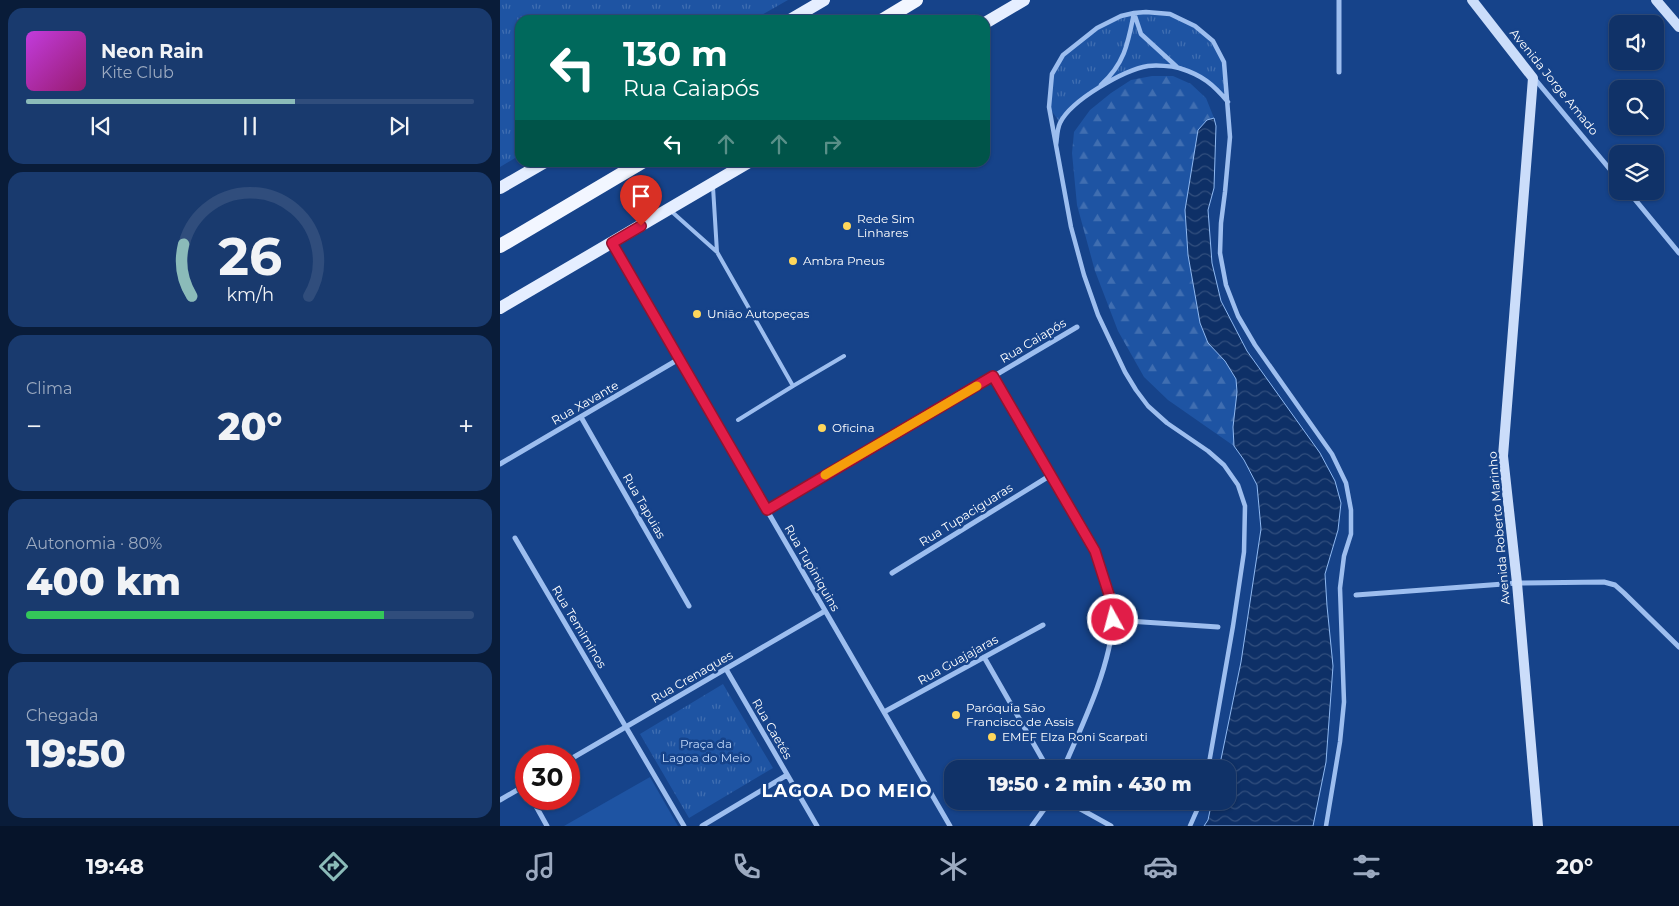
<!DOCTYPE html>
<html lang="pt">
<head>
<meta charset="utf-8">
<style>
  :root { --surface:#103268; --page:#193a6e; --text:#f1f3f6; --muted:#9caac0; --line:#304d7c; --accent:#8bbbb9 }
  body { margin:0; font-family:Montserrat,sans-serif; background:var(--page); color:var(--text); height:100vh; display:flex; flex-direction:column; font-size:19px; white-space:nowrap }
  * { box-sizing:border-box; margin:0 }
  p { font-size:16px; color:var(--muted) }
  .icon { flex:none; width:28px; height:28px; fill:none; stroke:currentColor; stroke-width:2; stroke-linecap:round; stroke-linejoin:round }
  .map { position:relative; flex:1; overflow:hidden }
  .side { display:flex; flex-direction:column; gap:8px; padding:8px; background:#091c39; width:500px }
  .side>* { flex:none }
  .hud { position:absolute; left:15px; top:15px; width:475px; height:152px; border-radius:15px; box-shadow:0 1px 4px #0004,0 0 0 1px var(--line); background:#00695c; color:#fff; overflow:hidden }
  .fabs { position:absolute; left:1109px; top:15px; display:grid; gap:10px }
  .fabs a { display:grid; place-items:center; width:55px; height:55px; border-radius:10px; background:var(--surface); box-shadow:0 1px 4px #0004,0 0 0 1px var(--line); font-size:25px }
  .speed { position:absolute; left:15px; top:745px; display:flex; gap:10px; font-size:25px; font-weight:700; text-align:center }
  .speed>* { display:grid; place-content:center; width:65px; height:65px; border-radius:50%; background:var(--surface); box-shadow:0 1px 4px #0004,0 0 0 1px var(--line); line-height:1 }
  .speed .limit { border:8px solid #d22; background:#fff; color:#111 }
  .pin { position:absolute; display:grid; place-items:center; width:42px; height:42px; color:#fff; margin:-51px -21px; border-radius:50% 50% 50% 0; rotate:-45deg; box-shadow:0 0 5px #0007 }
  .pin .icon { rotate:45deg }
  .me { position:absolute; width:55px; margin:-28px; rotate:353deg; stroke-linejoin:round; filter:drop-shadow(0 0 4px #0008) }
  .turn { display:flex; align-items:center; gap:18px; height:105px; padding:0 25px; font-size:22px }
  .turn .icon { width:65px; height:65px; stroke-width:2.5 }
  .turn b { display:block; font-size:35px; line-height:42px }
  .lanes { display:flex; align-items:center; height:48px; padding:0 25px; background:#0003; justify-content:center; gap:25px; direction:ltr }
  .lanes .off { opacity:.35 }
  .big { font-size:38px; font-weight:800; line-height:1.1 }
  .side .card { flex:1; display:flex; flex-direction:column; justify-content:center; gap:8px; min-width:0; padding:0 18px; border-radius:15px; background:var(--page) }
  .side .dial { align-items:center; gap:0 }
  .dial svg { height:130px; overflow:visible; fill:none; stroke:var(--line); stroke-width:7; stroke-linecap:round; text-anchor:middle }
  .dial text { fill:var(--text); stroke:none }
  .song { display:flex; align-items:center; gap:15px }
  .cover { width:60px; height:60px; border-radius:8px; background:linear-gradient(135deg,hsl(290 70% 55%),hsl(320 70% 35%)) }
  .played { height:5px; border-radius:2px; background:linear-gradient(90deg,var(--accent) 60%,var(--line) 60%) }
  .keys { display:flex; justify-content:space-around; direction:ltr }
  .heat { display:flex; justify-content:space-between; align-items:center; font-size:28px; direction:ltr }
  .charge { height:8px; border-radius:4px; background:linear-gradient(90deg,#34c759 80%,var(--line) 0) }
  .trip { position:absolute; left:444px; top:760px; width:292px; height:50px; border-radius:15px; background:var(--surface); box-shadow:0 1px 4px #0004,0 0 0 1px var(--line); font-weight:800; line-height:50px; text-align:center }
  .tab-bar { display:flex; height:80px; justify-content:space-around; align-items:center; background:#06142a; color:var(--muted) }
  .tab-bar .icon { width:35px; height:35px }
  .tab-bar .active { color:var(--accent) }
  .tab-bar b { font-size:22px; color:var(--text) }
  main { display:flex; flex:1; min-height:0 }
  .map>svg:first-child { display:block }
  .grass { fill:url(#grass-tufts) }
  .forest { fill:url(#forest-firs) }
  .garden { fill:#1e54a3 }
  .water { fill:url(#water-waves); stroke:#8fb9f2 }
  .lines { fill:none; stroke-linecap:round; stroke-linejoin:round }
  .service { stroke:#9dbeef; stroke-width:4 }
  .pedestrian { stroke:#9dbeef; stroke-width:4.5 }
  .minor { stroke:#9dbeef; stroke-width:5 }
  .secondary { stroke:#cbddfa; stroke-width:10 }
  .primary { stroke:#e5eeff; stroke-width:12 }
  .trunk { stroke:#f2f6ff; stroke-width:14 }
  .route-casing { stroke:#92132f; stroke-width:12 }
  .route { stroke:#e11d48; stroke-width:9 }
  .slow { stroke:#f59e0b; stroke-width:9 }
  .poi-dot { fill:#ffd75b; stroke:#16438a; stroke-width:2 }
  .labels { text-anchor:middle; stroke-width:5; stroke-linejoin:round; paint-order:stroke }
  .street-label { font-size:12px; fill:#fff; stroke:#16438a }
  .poi-label { font-size:12px; fill:#fff; stroke:#16438a; text-anchor:start }
  .park-label { font-size:12px; fill:#c3dafb; stroke:#16438a }
  .district-label { font-size:18px; font-weight:bold; letter-spacing:1px; fill:#fff; stroke:#16438a }
</style>
</head>
<body>
<main>
<section class="side">
<div class="card">
<div class="song"><i class="cover"></i><div><b>Neon Rain</b><p>Kite Club</p></div></div>
<div class="played"></div>
<div class="keys"><svg class="icon" aria-label="previous" viewBox="0 0 24 24"><path d="M18 5L8 12l10 7zM5 5v14"/></svg><svg class="icon" aria-label="pause" viewBox="0 0 24 24"><path d="M8 5v14M16 5v14"/></svg><svg class="icon" aria-label="next" viewBox="0 0 24 24"><path d="M6 5l10 7-10 7zM19 5v14"/></svg></div>
</div>
<div class="card dial"><svg viewBox="0 0 100 80">
<path d="M14 69A42 42 0 1 1 86 69"/>
<path d="M14 69A42 42 0 0 1 9 37" stroke="#8bbbb9"/>
<text x="50" y="56" font-size="32" font-weight="700">26</text>
<text x="50" y="72" font-size="11">km/h</text>
</svg></div>
<div class="card"><p>Clima</p>
<div class="heat"><a>−</a><b class="big">20°</b><a>+</a></div>
</div>
<div class="card"><p>Autonomia · 80%</p><b class="big">400 km</b><div class="charge"></div></div>
<div class="card"><p>Chegada</p><b class="big">19:50</b></div>
</section>
<div class="map">
<svg width="1179" height="826" viewBox="0 0 1179 826">
  <defs>
    <pattern id="grass-tufts" width="24" height="20" patternUnits="userSpaceOnUse" patternTransform="scale(1.25)"><rect width="24" height="20" fill="#1e54a3"/><path d="M3 7l-1-3M5 7V3M7 7l1-3M15 17l-1-3M17 17v-4M19 17l1-3" fill="none" stroke="#406eb1"/></pattern>
    <pattern id="forest-firs" width="22" height="20" patternUnits="userSpaceOnUse" patternTransform="scale(1.25)"><rect width="22" height="20" fill="#1e54a3"/><path d="M5 1l3.5 6h-7zM16 11l3.5 6h-7z" fill="#406eb1"/></pattern>
    <pattern id="water-waves" width="16" height="10" patternUnits="userSpaceOnUse" patternTransform="scale(1.25)"><rect width="16" height="10" fill="#0e3067"/><path d="M0 5q4-4 8 0t8 0" fill="none" stroke="#324f7e"/></pattern>
  </defs>
  <rect width="100%" height="100%" fill="#16438a"/>
  <path class="grass" d="M0 0H288L253 20H20V155L0 167Z
    M634 13 670 14 695 26 713 41 724 62 728 102 713 84 677 67 648 66 625 74 575 104 560 123 549 107 552 74 563 55 597 28Z
    M223 684 273 768 189 818 140 734Z"/>
  <path class="forest" d="M652 76H673L691 84 706 98 714 118 707 120 695 151 685 210 688 255 700 323 708 343 725 361 736 379 737 392 733 427 734 446 668 400 644 377 618 331 595 271 577 205 572 153 574 132 590 110 611 93 631 80Z"/>
  <path class="garden" d="M150 777 178 826H64Z"/>
  <path class="water" d="M714 118 716 126 714 188 708 210 712 263 721 301 747 351 820 453 835 481 841 503 838 530 825 574 827 606 833 666 826 762 813 826H704L708 820 712 801H728V769H719L741 662 761 529 757 485 744 460 734 446 733 427 737 392 736 379 725 361 708 343 700 323 688 255 685 210 698 130 707 120Z"/>
  <g class="lines">
    <path class="service" d="M213 187 217 252
      M171 211 217 252 293 386 238 420
      M293 386 344 356"/>
    <path class="pedestrian" d="M601 85C625 63 628 43 634 13L641 34 677 67
      M556 145C557 139 557 129 560 123 571 100 624 70 648 66 657 65 671 66 679 68 702 75 713 84 728 102
      M708 769 733 626 744 552 745 506 738 485 724 465 708 451 667 423 648 406 636 390 625 372 598 315 584 275 571 227 549 107 552 74 563 55 597 28 621 16 634 13 646 12 670 14 695 26 713 41 724 62 730 137 725 192 721 223 720 253 726 285 738 316 755 345 832 454 846 483 851 510V534L844 556 840 588 844 702 840 742 826 826
      M690 826 701 801"/>
    <path class="minor" d="M839 0V72
      M1034 78 1118 179
      M1128 191 1179 253
      M112 243 450 826
      M493 376C514 412 535 448 556 484 578 523 614 573 613 619 611 666 582 726 563 769
      M81 417 189 606
      M0 464 179 359
      M267 510 577 327
      M15 538 184 826
      M392 573 551 475
      M856 595 1017 583 1104 582 1115 585 1124 593 1179 647
      M613 620 718 627
      M484 657 548 769
      M226 669 317 826
      M384 712 543 625
      M69 760 325 611
      M32 799 47 826
      M0 800 26 785
      M566 801 611 826
      M202 826 287 775
      M532 826 550 801"/>
    <path class="secondary" d="M972 0 1033 78 1003 456 1017 583 1038 826
      M1156 0 1179 27"/>
    <path class="primary" d="M290 20 324 0
      M485 23 524 0
      M0 188 45 162
      M0 308 249 162"/>
    <path class="trunk" d="M383 20 416 0
      M0 246 142 162"/>
  </g>
  <g class="lines">
    <g class="route-casing">
      <path id="route" d="M141 226 112 243 267 510 493 376 595 551 612 604 613 620"/>
    </g>
    <use href="#route" class="route"/>
    <path class="slow" d="M325 475 477 386"/>
  </g>
  <g class="poi-dot">
    <circle cx="347" cy="226" r="5"/>
    <circle cx="293" cy="261" r="5"/>
    <circle cx="197" cy="314" r="5"/>
    <circle cx="322" cy="428" r="5"/>
    <circle cx="456" cy="715" r="5"/>
    <circle cx="492" cy="737" r="5"/>
  </g>
  <g class="labels">
    <g class="street-label">
      <text transform="translate(1054 82) rotate(51)" y="4">Avenida Jorge Amado</text>
      <text transform="translate(533 341) rotate(-31)" y="4">Rua Caiapós</text>
      <text transform="translate(85 403) rotate(-30)" y="4">Rua Xavante</text>
      <text transform="translate(144 506) rotate(60)" y="4">Rua Tapuias</text>
      <text transform="translate(466 515) rotate(-32)" y="4">Rua Tupaciguaras</text>
      <text transform="translate(999 528) rotate(-95)" y="4">Avenida Roberto Marinho</text>
      <text transform="translate(312 568) rotate(60)" y="4">Rua Tupiniquins</text>
      <text transform="translate(79 627) rotate(59)" y="4">Rua Temiminos</text>
      <text transform="translate(458 660) rotate(-29)" y="4">Rua Guajajaras</text>
      <text transform="translate(192 677) rotate(-30)" y="4">Rua Crenaques</text>
      <text transform="translate(272 729) rotate(60)" y="4">Rua Caetés</text>
    </g>
    <g class="poi-label">
      <text x="357" y="223">Rede Sim<tspan x="357" dy="14">Linhares</tspan></text>
      <text x="303" y="265">Ambra Pneus</text>
      <text x="207" y="318">União Autopeças</text>
      <text x="332" y="432">Oficina</text>
      <text x="466" y="712">Paróquia São<tspan x="466" dy="14">Francisco de Assis</tspan></text>
      <text x="502" y="741">EMEF Elza Roni Scarpati</text>
    </g>
    <g class="park-label">
      <text x="206" y="748">Praça da<tspan x="206" dy="14">Lagoa do Meio</tspan></text>
    </g>
    <g class="district-label">
      <text x="347" y="797">LAGOA DO MEIO</text>
    </g>
  </g>
</svg>
<div class="fabs">
<a><svg class="icon" aria-label="sound" viewBox="0 0 24 24"><path d="M4 9h4l5-4v14l-5-4H4zM17 9q2 3 0 6"/></svg></a>
<a><svg class="icon" aria-label="search" viewBox="0 0 24 24"><circle cx="10" cy="10" r="6"/><path d="M15 15l6 6"/></svg></a>
<a><svg class="icon" aria-label="layers" viewBox="0 0 24 24"><path d="M12 4l9 5-9 5-9-5zM3 14l9 5 9-5"/></svg></a>
</div>
<div class="speed"><div class="limit">30</div></div>
<div class="pin" style="left:141px;top:226px;background:#d93025"><svg class="icon" aria-label="arrive" viewBox="0 0 24 24"><path d="M6 21V4h12l-3 4 3 4H6"/></svg></div>
<svg class="me" style="left:613px;top:620px" viewBox="-20 -20 40 40"><circle r="17" fill="#e11d48" stroke="#fff" stroke-width="3"/><path d="M0-11L8 9 0 5-8 9z" fill="#fff"/></svg>
<div class="trip">19:50 · 2 min · 430 m</div>
<div class="hud">
<div class="turn"><svg class="icon" aria-label="left" viewBox="0 0 24 24"><path d="M17 20v-9H6M10 6l-5 5 5 5"/></svg><div><b>130 m</b>Rua Caiapós</div></div>
<div class="lanes"><svg class="icon" aria-label="left" viewBox="0 0 24 24"><path d="M17 20v-9H6M10 6l-5 5 5 5"/></svg><svg class="icon off" aria-label="ahead" viewBox="0 0 24 24"><path d="M12 20V5M6 11l6-6 6 6"/></svg><svg class="icon off" aria-label="ahead" viewBox="0 0 24 24"><path d="M12 20V5M6 11l6-6 6 6"/></svg><svg class="icon off" aria-label="right" viewBox="0 0 24 24"><path d="M7 20v-9h11M14 6l5 5-5 5"/></svg></div>
</div>
</div>
</main>
<nav class="tab-bar">
<b>19:48</b>
<svg class="icon active" aria-label="directions" viewBox="0 0 24 24"><path d="M12 3l9 9-9 9-9-9zM9 14v-3h6M13 9l2 2-2 2"/></svg>
<svg class="icon" aria-label="music" viewBox="0 0 24 24"><path d="M9 18V5l10-2v13"/><circle cx="6" cy="18" r="3"/><circle cx="16" cy="16" r="3"/></svg>
<svg class="icon" aria-label="phone" viewBox="0 0 24 24"><path d="M5 4h4l2 5-3 2q2 4 5 5l2-3 5 2v4C11 20 4 13 5 4z"/></svg>
<svg class="icon" aria-label="climate" viewBox="0 0 24 24"><path d="M12 3v18M4 7l16 10M4 17L20 7"/></svg>
<svg class="icon" aria-label="car" viewBox="0 0 24 24"><path d="M5 17H2v-5l4-1 3-4h7l3 4 3 1v5h-3M9 17h6M6 11h13"/><circle cx="7" cy="17" r="2"/><circle cx="17" cy="17" r="2"/></svg>
<svg class="icon" aria-label="filters" viewBox="0 0 24 24"><path d="M4 7h16M4 17h16"/><circle cx="9" cy="7" r="2"/><circle cx="15" cy="17" r="2"/></svg>
<b>20°</b>
</nav>
</body>
</html>
